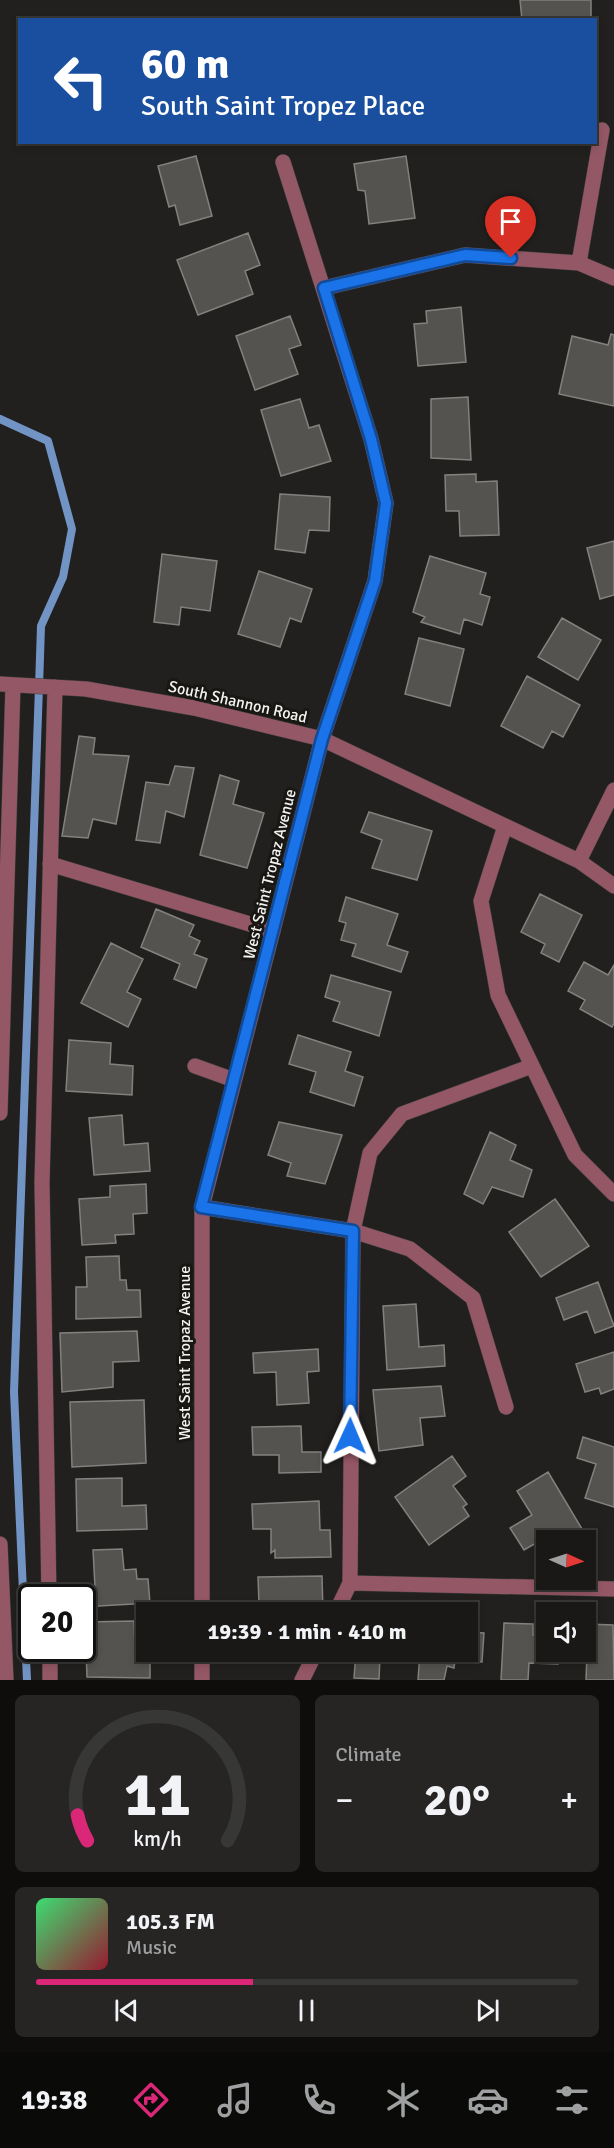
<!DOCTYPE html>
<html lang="en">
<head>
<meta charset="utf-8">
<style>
  :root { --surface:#191816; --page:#262523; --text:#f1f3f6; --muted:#9fa0a1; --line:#373735; --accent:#db2777 }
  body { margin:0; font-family:Signika,sans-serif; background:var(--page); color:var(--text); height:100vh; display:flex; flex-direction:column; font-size:22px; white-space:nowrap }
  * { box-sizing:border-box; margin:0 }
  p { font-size:20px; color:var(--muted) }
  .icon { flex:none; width:33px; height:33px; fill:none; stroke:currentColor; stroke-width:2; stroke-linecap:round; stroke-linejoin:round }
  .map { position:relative; height:1680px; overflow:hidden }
  .side { display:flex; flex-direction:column; gap:15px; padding:15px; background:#0e0d0c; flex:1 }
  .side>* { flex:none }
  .hud { position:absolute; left:18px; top:18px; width:579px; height:126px; border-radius:0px; box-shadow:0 3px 9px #0003,0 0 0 2px var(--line); background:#1a4fa0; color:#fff; overflow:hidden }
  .needle { width:39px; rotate:93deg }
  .tools { position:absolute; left:536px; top:1530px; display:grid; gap:12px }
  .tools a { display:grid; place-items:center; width:60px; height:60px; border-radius:0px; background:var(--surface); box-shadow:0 3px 9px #0003,0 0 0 2px var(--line); font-size:30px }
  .speed { position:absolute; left:18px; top:1584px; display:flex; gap:12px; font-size:30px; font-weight:700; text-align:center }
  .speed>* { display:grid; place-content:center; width:78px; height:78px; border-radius:50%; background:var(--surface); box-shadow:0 3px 9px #0003,0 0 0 2px var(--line); line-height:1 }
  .speed .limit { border:3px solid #111; border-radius:9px; background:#fff; color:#111 }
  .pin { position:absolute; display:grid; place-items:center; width:51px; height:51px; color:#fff; margin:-62px -26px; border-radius:50% 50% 50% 0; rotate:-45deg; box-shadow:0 0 6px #0007 }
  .pin .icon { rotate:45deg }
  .me { position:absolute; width:66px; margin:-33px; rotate:1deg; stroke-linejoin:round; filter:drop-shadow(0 0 4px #0008) }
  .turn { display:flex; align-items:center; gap:21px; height:126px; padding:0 24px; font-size:27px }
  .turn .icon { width:78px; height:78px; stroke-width:2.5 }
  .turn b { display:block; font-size:42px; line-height:51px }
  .big { font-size:45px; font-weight:800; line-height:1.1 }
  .side .widget { flex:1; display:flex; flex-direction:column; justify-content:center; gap:9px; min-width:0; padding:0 21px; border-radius:9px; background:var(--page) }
  .side .dial { align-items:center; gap:0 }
  .dial svg { height:156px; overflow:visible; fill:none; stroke:var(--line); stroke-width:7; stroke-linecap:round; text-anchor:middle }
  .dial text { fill:var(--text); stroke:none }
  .song { display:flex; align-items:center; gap:18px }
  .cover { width:72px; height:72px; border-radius:9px; background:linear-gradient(135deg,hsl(140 70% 55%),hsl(350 70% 35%)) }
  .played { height:6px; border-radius:3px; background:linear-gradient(90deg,var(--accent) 40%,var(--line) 40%) }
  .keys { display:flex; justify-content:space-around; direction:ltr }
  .heat { display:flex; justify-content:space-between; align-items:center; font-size:33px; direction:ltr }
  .side .tiles { flex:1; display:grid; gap:15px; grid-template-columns:1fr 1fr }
  .widget:last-child { grid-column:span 2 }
  .trip { position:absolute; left:136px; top:1602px; width:342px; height:60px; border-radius:0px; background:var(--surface); box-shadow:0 3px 9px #0003,0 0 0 2px var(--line); font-weight:800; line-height:60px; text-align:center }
  .tab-bar { display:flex; height:96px; justify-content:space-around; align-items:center; background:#0a0a09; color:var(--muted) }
  .tab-bar .icon { width:42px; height:42px }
  .tab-bar .on { color:var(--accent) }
  .tab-bar b { font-size:27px; color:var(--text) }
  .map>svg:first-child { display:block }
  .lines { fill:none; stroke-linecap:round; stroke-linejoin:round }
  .stream { stroke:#7294c4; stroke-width:8 }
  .building { fill:#555350; stroke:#83817e; stroke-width:1.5 }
  .minor-casing { stroke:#3e3e3c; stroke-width:16 }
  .minor { stroke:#945765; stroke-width:15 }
  .route-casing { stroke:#114b97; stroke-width:15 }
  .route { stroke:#1a73e8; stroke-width:10 }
  .labels { text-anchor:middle; stroke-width:6; stroke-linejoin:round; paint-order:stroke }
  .street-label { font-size:16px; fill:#f3f3f1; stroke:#181714 }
</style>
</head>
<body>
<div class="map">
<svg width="614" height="1680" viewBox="0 0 614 1680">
  <rect width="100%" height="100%" fill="#21201e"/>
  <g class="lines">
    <path class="stream" d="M0 419 48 441 72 529 63 577 41 626 39 687 14 1392 27 1680"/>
  </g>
  <path class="building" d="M520 0H591V20H522Z
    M196 156 212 216 180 225 175 205 169 207 158 166Z
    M406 156 415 218 369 224 365 191 358 190 354 164Z
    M248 233 260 265 245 271 253 294 198 315 177 260Z
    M461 307 466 362 418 366 414 324 427 323 426 311Z
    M290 316 301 345 289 349 298 374 255 390 236 336Z
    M611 334 614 335V406L559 394 572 336 608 345Z
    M468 397 471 460 431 458V399Z
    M300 399 309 428 319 425 331 461 281 476 261 410Z
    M476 474V482L497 481 499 535 460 536 459 511H446L445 475Z
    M280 494 330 497 329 531 309 530 305 553 275 549Z
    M614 541V595L600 599 587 548Z
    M162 554 217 561 210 611 181 607 179 625 154 622Z
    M430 556 486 573 480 594 490 597 482 625 464 619 460 634 421 622 425 617 413 612Z
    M259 571 312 589 301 622 290 618 280 647 238 634Z
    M562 618 601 640 578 680 538 657Z
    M419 638 464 649 450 706 405 694Z
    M527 676 580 705 563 737 552 731 543 748 501 726Z
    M79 736 95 738 93 754 129 756 116 824 93 819 88 838 62 836Z
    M175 766 194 768 184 817 166 811 160 843 136 840 146 782 169 785Z
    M220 775 239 781 233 804 264 813 247 868 200 855Z
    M369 812 432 831 417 880 372 868 382 840 361 832Z
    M540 894 582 915 559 962 541 953 545 944 521 932Z
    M346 897 398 914 387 945 408 952 401 972 352 956 356 944 341 940 346 923 339 921Z
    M156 909 194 925 189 936 200 941 194 954 207 959 196 988 174 979 180 964 141 947Z
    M111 943 143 959 127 992 141 999 128 1027 81 1003Z
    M584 962 608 975 614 965V1023L612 1027 580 1009 585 1000 568 991Z
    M331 975 391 992 379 1036 333 1021 340 1002 325 997Z
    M298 1035 351 1052 345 1071 363 1077 354 1106 310 1092 316 1072 289 1064Z
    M69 1040 111 1043 110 1064 133 1066 132 1095 66 1091Z
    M122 1115 124 1145 148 1143 150 1171 94 1175 89 1118Z
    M279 1122 342 1135 325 1184 287 1176 291 1163 268 1155Z
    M490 1132 516 1145 510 1160 532 1170 523 1197 492 1187 483 1204 464 1194Z
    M146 1184 147 1213 133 1214 134 1234 115 1235 116 1243 82 1245 79 1199 110 1197V1186Z
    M555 1199 589 1246 541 1277 509 1232Z
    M119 1256 120 1280H126L127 1290H140L141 1317 76 1319V1287H87L86 1257Z
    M598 1282 614 1326 595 1333 587 1311 564 1320 556 1298Z
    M416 1304 419 1347 444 1345 445 1366 387 1370 383 1306Z
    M137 1331 139 1361 113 1362V1387L62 1392 60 1333Z
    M318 1349 319 1371 307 1372 309 1403 277 1405 276 1372 254 1373 253 1353Z
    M614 1352V1389L601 1394 599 1388 585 1392 576 1364Z
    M441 1386 445 1416 420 1418 423 1445 379 1451 373 1390Z
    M144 1400 146 1463 72 1467 70 1402Z
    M301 1426 302 1452H321V1472L279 1473V1455H253L252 1427Z
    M583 1437 614 1447V1507L585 1498 596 1464 577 1458Z
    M452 1456 466 1476 453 1486 467 1504 463 1507 469 1516 429 1545 395 1497Z
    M548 1472 582 1529 563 1540H553L550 1535 524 1550 510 1528 532 1515 517 1491Z
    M122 1478V1506L146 1505 147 1529 77 1531 76 1479Z
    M319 1501 320 1530H330L331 1557 275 1558V1550L271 1553V1529H253L252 1504Z
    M122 1549 124 1570 136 1569 137 1579H148L150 1603 82 1607V1598H74L73 1589 95 1587 93 1550Z
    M322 1576 323 1612H283L284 1605 259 1604 258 1577Z
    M134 1621 135 1649 150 1652V1678L87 1677 85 1622Z
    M504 1623 533 1624V1635L546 1636V1652H559L558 1664 529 1663 528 1680H501Z
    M588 1624 613 1625 614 1680H586Z
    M468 1632 484 1633 482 1662 455 1660 454 1668 447 1666 444 1680H418L420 1652H468Z
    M356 1652H406V1658L380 1657 379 1679 354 1678Z"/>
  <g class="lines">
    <g class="minor-casing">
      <path id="minor" d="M579 263 602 130
        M324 288 465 255 579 263 614 278
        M0 684 86 689 194 708 322 739 579 861 614 886
        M505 826 481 901 498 995 575 1155 614 1194
        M579 861 614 790
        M50 864 273 931
        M195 1066 234 1080
        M532 1066 402 1114 370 1153 353 1231 350 1583 614 1589
        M0 1113 13 685
        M202 1207 353 1231 410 1249 473 1298 506 1407
        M0 1544 6 1680
        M49 1598 42 1183 55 687
        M202 1612V1207L322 739 375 581 386 503 371 439 283 162
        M336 1612 350 1583
        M50 1648V1680
        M202 1652V1680
        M302 1680 316 1652"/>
    </g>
    <use href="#minor" class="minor"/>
  </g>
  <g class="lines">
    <g class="route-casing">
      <path id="route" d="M350 1436 353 1231 201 1207 322 739 375 581 386 503 371 439 324 288 465 255 511 258"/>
    </g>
    <use href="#route" class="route"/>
  </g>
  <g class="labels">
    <g class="street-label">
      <text transform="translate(238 701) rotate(13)" y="6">South Shannon Road</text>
      <text transform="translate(269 874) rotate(-76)" y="6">West Saint Tropaz Avenue</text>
      <text transform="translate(184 1353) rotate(-90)" y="6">West Saint Tropaz Avenue</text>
    </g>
  </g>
</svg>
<div class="tools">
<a><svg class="needle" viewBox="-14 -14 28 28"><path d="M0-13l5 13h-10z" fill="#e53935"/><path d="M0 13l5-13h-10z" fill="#9fa0a1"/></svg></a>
<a><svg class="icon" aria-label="sound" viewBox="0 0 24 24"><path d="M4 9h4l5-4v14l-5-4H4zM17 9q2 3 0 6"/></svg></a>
</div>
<div class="speed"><div class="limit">20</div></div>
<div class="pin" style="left:511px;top:258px;background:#d93025"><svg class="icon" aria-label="arrive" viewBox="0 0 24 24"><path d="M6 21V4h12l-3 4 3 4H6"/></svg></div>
<svg class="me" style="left:350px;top:1436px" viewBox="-20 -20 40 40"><path d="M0-17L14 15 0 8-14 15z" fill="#1a73e8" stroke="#fff" stroke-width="4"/></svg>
<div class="trip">19:39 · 1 min · 410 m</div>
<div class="hud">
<div class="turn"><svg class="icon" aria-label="left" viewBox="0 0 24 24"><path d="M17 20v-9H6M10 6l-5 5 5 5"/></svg><div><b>60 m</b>South Saint Tropez Place</div></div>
</div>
</div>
<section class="side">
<div class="tiles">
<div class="widget dial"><svg viewBox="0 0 100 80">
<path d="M14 69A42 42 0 1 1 86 69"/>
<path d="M14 69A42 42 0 0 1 9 56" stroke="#db2777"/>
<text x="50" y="56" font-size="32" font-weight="700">11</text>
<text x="50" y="72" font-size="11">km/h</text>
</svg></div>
<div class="widget"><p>Climate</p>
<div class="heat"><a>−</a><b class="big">20°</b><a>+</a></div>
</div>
<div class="widget">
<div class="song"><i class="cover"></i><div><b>105.3 FM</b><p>Music</p></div></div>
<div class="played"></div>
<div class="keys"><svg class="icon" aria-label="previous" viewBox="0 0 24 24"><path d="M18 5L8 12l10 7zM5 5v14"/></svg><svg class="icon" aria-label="pause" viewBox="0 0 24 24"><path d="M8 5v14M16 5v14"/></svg><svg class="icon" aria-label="next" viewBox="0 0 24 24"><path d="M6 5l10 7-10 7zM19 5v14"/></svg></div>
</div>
</div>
</section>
<nav class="tab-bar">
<b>19:38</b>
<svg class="icon on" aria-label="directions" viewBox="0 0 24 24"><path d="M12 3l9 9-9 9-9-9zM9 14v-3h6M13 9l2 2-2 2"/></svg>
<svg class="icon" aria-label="music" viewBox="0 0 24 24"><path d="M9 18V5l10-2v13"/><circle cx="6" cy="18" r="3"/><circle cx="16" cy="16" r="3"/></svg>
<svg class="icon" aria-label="phone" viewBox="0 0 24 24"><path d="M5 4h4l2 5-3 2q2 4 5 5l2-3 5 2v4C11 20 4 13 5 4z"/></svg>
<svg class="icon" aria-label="climate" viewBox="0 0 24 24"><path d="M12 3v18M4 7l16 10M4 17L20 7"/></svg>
<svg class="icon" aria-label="car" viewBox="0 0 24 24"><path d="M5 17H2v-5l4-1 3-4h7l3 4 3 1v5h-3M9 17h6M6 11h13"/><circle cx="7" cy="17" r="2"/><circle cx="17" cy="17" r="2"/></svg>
<svg class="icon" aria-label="filters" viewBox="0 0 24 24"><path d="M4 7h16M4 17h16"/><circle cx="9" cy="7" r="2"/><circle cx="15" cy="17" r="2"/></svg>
</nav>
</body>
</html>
